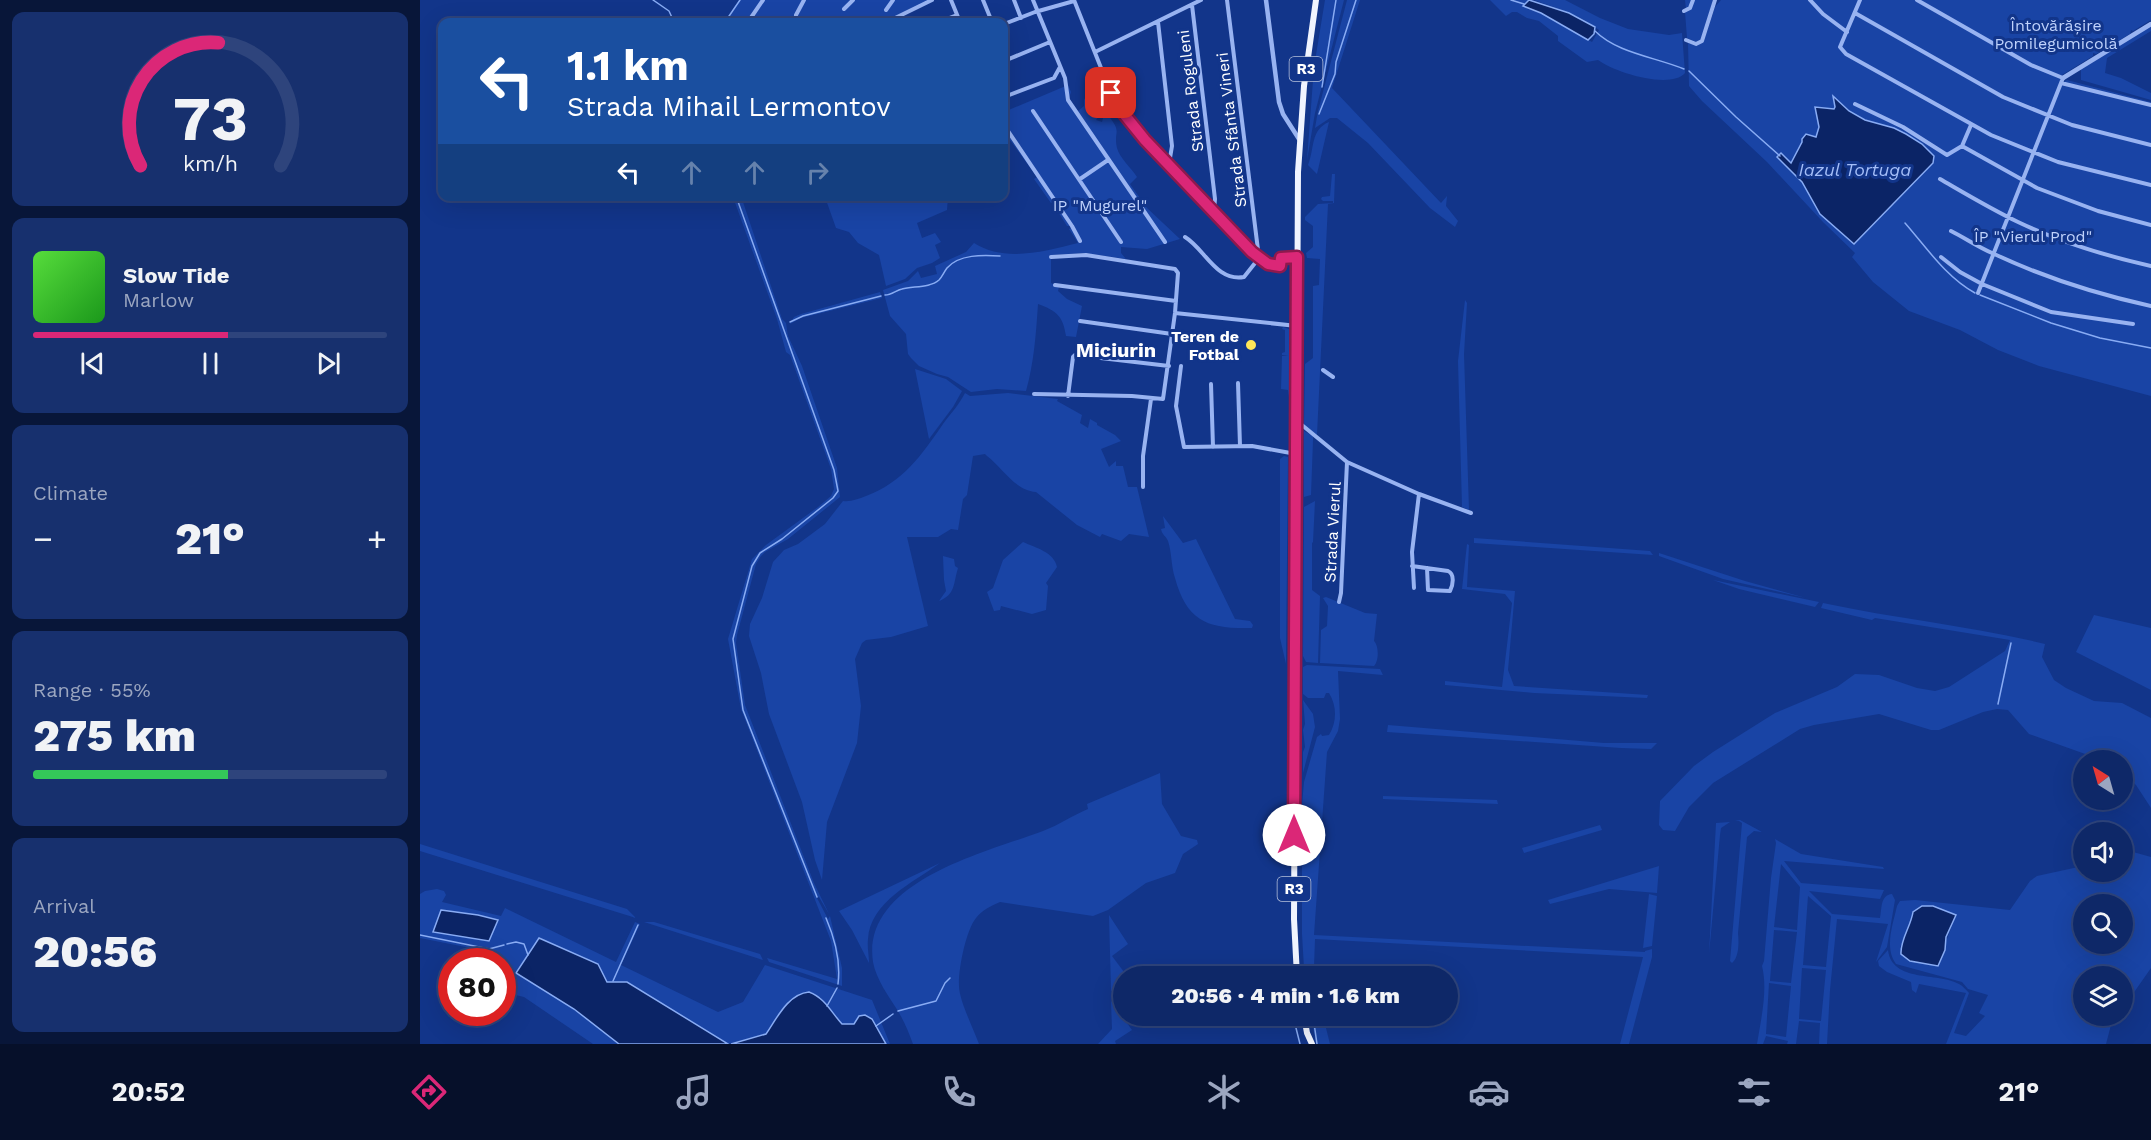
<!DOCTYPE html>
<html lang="en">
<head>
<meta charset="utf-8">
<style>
  :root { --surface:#0e2868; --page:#17306e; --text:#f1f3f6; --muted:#9ba6c0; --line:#2e447c; --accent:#db2777 }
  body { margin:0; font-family:"Work Sans",sans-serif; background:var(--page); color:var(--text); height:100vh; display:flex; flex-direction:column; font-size:22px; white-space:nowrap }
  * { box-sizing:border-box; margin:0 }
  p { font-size:20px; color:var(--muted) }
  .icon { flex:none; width:33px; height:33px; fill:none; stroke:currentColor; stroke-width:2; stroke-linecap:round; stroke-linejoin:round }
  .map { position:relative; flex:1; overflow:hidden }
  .side { display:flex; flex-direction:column; gap:12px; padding:12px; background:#081639; width:420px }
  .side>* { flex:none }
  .top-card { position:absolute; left:18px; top:18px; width:570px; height:183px; border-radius:12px; box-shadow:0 6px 24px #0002,0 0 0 2px var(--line); background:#1a4fa0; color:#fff; overflow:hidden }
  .needle { width:39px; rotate:323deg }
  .fabs { position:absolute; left:1653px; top:750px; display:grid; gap:12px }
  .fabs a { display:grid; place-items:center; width:60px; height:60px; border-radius:50%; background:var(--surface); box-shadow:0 6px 24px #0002,0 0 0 2px var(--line); font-size:30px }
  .speed { position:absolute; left:18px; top:948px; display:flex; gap:12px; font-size:30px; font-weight:700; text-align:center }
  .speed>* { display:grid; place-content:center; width:78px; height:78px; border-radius:50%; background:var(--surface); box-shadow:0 6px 24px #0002,0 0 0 2px var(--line); line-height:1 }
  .speed .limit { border:9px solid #d22; background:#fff; color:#111 }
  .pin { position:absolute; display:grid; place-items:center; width:51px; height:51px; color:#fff; margin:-26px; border-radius:12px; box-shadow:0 3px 9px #0006 }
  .me { position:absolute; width:66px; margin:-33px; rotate:0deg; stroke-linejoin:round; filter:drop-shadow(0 0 4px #0008) }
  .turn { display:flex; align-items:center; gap:21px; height:126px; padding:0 30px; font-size:27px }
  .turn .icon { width:78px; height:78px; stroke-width:2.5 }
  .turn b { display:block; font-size:42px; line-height:51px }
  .lanes { display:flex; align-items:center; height:57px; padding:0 30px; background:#0003; justify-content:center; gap:30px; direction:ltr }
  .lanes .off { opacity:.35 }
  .big { font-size:45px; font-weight:800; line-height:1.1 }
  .side .tile { flex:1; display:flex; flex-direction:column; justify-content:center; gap:9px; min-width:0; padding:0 21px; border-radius:12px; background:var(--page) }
  .side .dial { align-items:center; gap:0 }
  .dial svg { height:156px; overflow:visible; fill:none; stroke:var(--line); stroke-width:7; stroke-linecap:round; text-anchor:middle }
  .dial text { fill:var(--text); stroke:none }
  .song { display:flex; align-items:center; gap:18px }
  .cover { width:72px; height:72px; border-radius:9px; background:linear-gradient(135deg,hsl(110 70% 55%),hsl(120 70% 35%)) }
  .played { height:6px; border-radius:3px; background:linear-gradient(90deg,var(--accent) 55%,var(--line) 55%) }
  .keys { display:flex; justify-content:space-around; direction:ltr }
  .heat { display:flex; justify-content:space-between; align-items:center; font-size:33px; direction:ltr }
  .charge { height:9px; border-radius:4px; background:linear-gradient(90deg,#34c759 55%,var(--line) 0) }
  .trip { position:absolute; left:693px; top:966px; width:345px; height:60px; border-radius:30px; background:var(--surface); box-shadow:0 6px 24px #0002,0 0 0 2px var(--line); font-weight:800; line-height:60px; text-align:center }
  .menu { display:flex; height:96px; justify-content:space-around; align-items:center; background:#06102a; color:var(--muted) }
  .menu .icon { width:42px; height:42px }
  .menu .active { color:var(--accent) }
  .menu b { font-size:27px; color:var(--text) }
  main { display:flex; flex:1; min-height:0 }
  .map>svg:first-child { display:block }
  .green { fill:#1944a5; fill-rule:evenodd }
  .water { fill:#0b2466; stroke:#89acf4; stroke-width:1.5 }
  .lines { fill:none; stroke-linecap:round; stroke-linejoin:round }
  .stream { stroke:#89acf4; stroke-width:1.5 }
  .minor { stroke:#98b3f1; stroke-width:4 }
  .tertiary { stroke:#98b3f1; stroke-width:4.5 }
  .trunk { stroke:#f0f4ff; stroke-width:6 }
  .route-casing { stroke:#8e194d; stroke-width:15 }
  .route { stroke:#db2777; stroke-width:10 }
  .poi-dot { fill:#ffe758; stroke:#12358a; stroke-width:2 }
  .labels { text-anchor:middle; stroke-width:6; stroke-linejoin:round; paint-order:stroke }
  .shield { fill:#12358a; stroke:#b8c2dc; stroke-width:1.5 }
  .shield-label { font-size:15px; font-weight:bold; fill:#fff }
  .park-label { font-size:16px; fill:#bfd2fc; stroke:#12358a }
  .street-label { font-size:16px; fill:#fff; stroke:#12358a }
  .poi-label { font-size:16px; font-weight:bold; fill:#fff; stroke:#12358a; text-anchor:end }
  .water-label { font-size:18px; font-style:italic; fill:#a4bef8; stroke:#12358a }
  .quarter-label { font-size:20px; font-weight:bold; fill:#fff; stroke:#12358a }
</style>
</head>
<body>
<main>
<section class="side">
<div class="tile dial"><svg viewBox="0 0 100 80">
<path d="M14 69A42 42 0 1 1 86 69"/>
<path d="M14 69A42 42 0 0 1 54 6" stroke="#db2777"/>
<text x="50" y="56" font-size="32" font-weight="700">73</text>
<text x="50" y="72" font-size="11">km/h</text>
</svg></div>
<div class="tile">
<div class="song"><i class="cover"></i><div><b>Slow Tide</b><p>Marlow</p></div></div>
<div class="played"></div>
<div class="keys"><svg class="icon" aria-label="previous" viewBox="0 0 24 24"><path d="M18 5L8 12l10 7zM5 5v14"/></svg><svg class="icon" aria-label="pause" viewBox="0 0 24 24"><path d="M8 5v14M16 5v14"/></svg><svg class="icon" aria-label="next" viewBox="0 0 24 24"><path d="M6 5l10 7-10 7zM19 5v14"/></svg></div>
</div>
<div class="tile"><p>Climate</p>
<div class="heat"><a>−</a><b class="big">21°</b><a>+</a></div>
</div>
<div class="tile"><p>Range · 55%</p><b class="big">275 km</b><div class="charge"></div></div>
<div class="tile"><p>Arrival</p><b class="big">20:56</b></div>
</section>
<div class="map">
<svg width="1731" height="1044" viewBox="0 0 1731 1044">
  <rect width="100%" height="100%" fill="#12358a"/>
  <path class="green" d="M319 0H510L465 22H304Z
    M905 0H924L895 113 887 160 894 67Z
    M927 0H940L912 88 1021 203 1027 196 1026 206 1038 221 1035 227 1010 208 948 143 917 118H910L895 128 898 111Z
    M1070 0H1109L1106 2 1107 9 1121 13 1172 42 1179 30C1161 15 1136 8 1114 0H1145L1180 18 1208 29 1249 35 1262 33 1265 73C1250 90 1194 72 1178 60L1167 62 1138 41V36L1119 21 1107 18 1097 12H1092L1086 16Z
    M1265 0H1293L1282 39 1276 42 1267 38 1265 12 1268 11 1266 9Z
    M1301 0H1731V20L1713 31 1711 30 1710 34 1676 54 1673 53V56L1642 75 1640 80 1643 82 1647 80 1731 102V396L1619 366 1578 350 1540 330 1489 311 1453 282 1432 257 1435 253 1403 222 1347 162 1282 101 1269 86 1268 43 1275 45 1284 41 1295 7Z
    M1731 26V31L1687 58 1685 73 1701 78 1731 93V100L1661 80V69Z
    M648 85 651 92 649 98 658 111 664 106V98L670 109 679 116 676 120 682 122 683 118 688 115C703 134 693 130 697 148 699 157 712 169 717 177L710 184 727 208 760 239 727 249 701 247V253L706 259 664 253 631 255V283L639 287 638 291 647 299 662 306 656 337 646 336C643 316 637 311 618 304 616 334 614 363 606 391L577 389 551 392 528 377 517 374 499 366 491 358 488 354 486 334 470 316 463 290 488 281 498 271 501 278 517 274 515 266 546 252 554 243C585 263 625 251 658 243L649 229 651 228 650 226H647L635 207 636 206 634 203H631L614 179 617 177 584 132V112Z
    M909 122 897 174 888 165C895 148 890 130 909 122Z
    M912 174H915L914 203 908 204 897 435 884 426 885 364 893 358V286L899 285 900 259 887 258 886 253 893 247V226L885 220V217L898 204 913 203V201H903L901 199 902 197 910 196Z
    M321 196 362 319 366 323 368 336 382 366 417 468 420 497 368 539 345 552 341 556 336 564 317 635 316 643 325 705 394 883 409 914 399 897 397 898 408 919 410 916 422 968V986L349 962 347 958 417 979 411 941 321 709 308 639 332 559 346 545 398 507 411 496 414 489 411 469 370 355 366 352 357 319 313 197Z
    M405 197H528L527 210 497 223 502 238 515 233 521 242 515 245 520 258 512 263 497 268 485 279 466 286 459 255 438 243 429 232 416 228Z
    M460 292 462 298 381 318 370 324 374 317 381 314Z
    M1045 300 1047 303 1044 354 1049 510 1042 507 1038 361Z
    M863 327 869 329V397L868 390 861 389 862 356H868L862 355V353L865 352V330L862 329Z
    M495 369 526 379 542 391 533 407 509 439Z
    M545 393 550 396 588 393 638 399 637 401 662 415 660 423 668 428 670 419 677 423V425L695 435 701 441 681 449 689 467 696 461V466H703L708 487H717L729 537 709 534 701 541 682 534 680 537 657 525 616 492C594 490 583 468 567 456L565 454 553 456 547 495 543 499 538 530 531 529 518 537H487L508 626 471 637 446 640 442 643 435 659 441 706 437 743 407 822 402 880 395 860 382 802 349 714 341 673 329 636 330 624 342 598 353 562 364 550 378 544 405 524 423 501C431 502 438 499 446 496 483 482 501 456 523 424 531 413 539 405 545 393Z
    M884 431 893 436V440L891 495 884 497Z
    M864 456 868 457 866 664 860 638V459Z
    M895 501 893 542 892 543V590L900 596 898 663 886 662 883 656 884 507Z
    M743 516 763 543 776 539 815 619 830 621 833 625 832 628C788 629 767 622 755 578 751 566 752 553 748 541 746 536 742 535 741 529L745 528Z
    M1054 538 1230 551 1233 555 1054 543Z
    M603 542C616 548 634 552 637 567L626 583 628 586 626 610 612 614 581 606 580 610 574 611 567 592 573 588 583 560Z
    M1047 544 1049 545 1047 587 1095 591 1088 670 1094 686 1228 695 1227 698 1114 693 1025 685V681L1082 687 1092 603 1085 594 1042 589Z
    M1239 553 1325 581 1386 598 1303 579 1239 556Z
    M523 556 534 559 535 566 538 568C533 584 536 594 519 601L526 591 524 580Z
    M1293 580 1399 602 1395 607 1319 589Z
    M906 597 945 613 957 614 954 641C959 646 959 661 954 666L900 663 901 630 907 626 908 606 903 598Z
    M1403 603C1477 619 1552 626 1625 644L1622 657 1634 680 1646 688 1674 701 1702 703 1731 718V808L1716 785 1703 773 1702 760H1682L1609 734 1588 710 1577 709 1563 712 1519 730H1511L1459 714 1394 725 1380 729 1293 783 1269 807 1255 831 1243 830 1239 825 1240 801 1274 766 1293 752 1355 713 1417 687 1435 674 1459 675 1497 688 1515 691 1529 687 1585 651 1590 640 1455 618 1452 620 1401 608Z
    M1674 615 1731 628V690L1656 652Z
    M887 665 960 669 963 675 918 671 920 719 918 731 907 752 894 935 1225 952V951L1232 949V957L1209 1044H1200L1223 957 895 939 894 967 884 968 882 934V804L884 782 897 737 901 734 902 736 909 735C917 722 917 706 909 693H906L904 698H888L883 694V667Z
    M883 700 893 714 895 727 883 773V752L885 747 883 730 885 724Z
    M968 725 1184 743H1237L1231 749 1201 748 967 732Z
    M740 773 742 804 761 836 777 840 778 844 763 854 755 873 726 883 688 910 673 916 580 902C571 906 562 910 556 918 546 930 538 970 539 986 539 1000 554 1030 559 1044H493C489 1033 484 1021 478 1011 469 997 456 979 453 962 441 881 567 852 623 831 639 825 653 815 668 809L667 804Z
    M963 796 1077 800 1078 804 963 799Z
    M1320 820 1342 832 1334 831 1327 837 1318 933C1319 943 1319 957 1312 963L1310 961 1322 823 1319 821H1315Z
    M1310 822 1301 828 1300 835 1289 954 1296 823Z
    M1180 825 1182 830 1104 853 1102 848Z
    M1355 839 1381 854 1463 867 1464 869 1364 861 1381 883 1464 890 1460 899 1389 891 1412 914 1460 918C1462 909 1460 895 1472 894L1475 900 1467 947 1456 962 1468 924 1417 919 1410 990 1407 1044H1399L1400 1023 1379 1021 1376 1044H1367L1368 1041 1346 1036 1343 1044H1337C1341 1019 1348 990 1342 966L1344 961 1351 878 1356 843ZM1361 864 1380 887 1377 930 1354 927ZM1388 896 1411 916 1406 967 1383 965ZM1354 930 1377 932 1371 983 1350 981ZM1382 968 1406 970 1401 1021 1379 1019ZM1349 983 1371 986 1366 1037 1346 1034Z
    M0 844 207 909 216 918 0 851Z
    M1706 850 1731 857V968L1703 1008 1702 976H1664V1016H1697L1691 1025 1686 1044H1526L1546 993 1499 984 1496 993 1492 990 1491 982 1467 972 1459 966 1458 961 1468 950C1472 983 1518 972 1539 984 1543 986 1546 990 1549 993L1534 1033 1546 1036 1565 1016 1559 1013 1568 995 1548 989 1542 982 1476 964C1464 948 1473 924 1477 906L1480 901 1495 900 1590 910 1610 881 1617 876 1663 866 1664 872H1702L1703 851ZM1664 904H1702V944H1664ZM1513 906 1536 915 1524 947 1480 948 1491 923 1493 912Z
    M520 863C494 882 450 902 448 939 447 947 449 955 449 963L432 930 419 911Z
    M1239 866 1237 893 1189 889 1130 904 1128 900Z
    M17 889 24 891 26 895 22 902 81 916 85 908 196 962 215 922 220 924 201 965 298 1012 323 1002 345 965 452 1000 470 1044H466L452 1019 445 1015 434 1024H422L411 1012 400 997 363 1008 346 1034 308 1044 207 982H187L119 938 96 973 154 1009 199 1044H173L104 997 83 992 82 962 63 961 61 950 0 938V894L5 891Z
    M1229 894 1237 896 1232 946 1223 948Z
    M689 915 708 944 692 956 707 976H704L703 986 693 993 691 990Z
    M224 922H234L340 954 343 960Z
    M691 1001 712 1030 695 1041 696 1044H678L692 1029Z
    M891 1016H903L910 1044H896Z"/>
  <path class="water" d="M1109 0 1149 13 1175 27 1174 34 1168 40 1121 13 1103 6Z
    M1413 96 1429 111 1445 120 1474 128 1486 134 1502 144 1514 156 1513 163 1434 244 1400 214 1382 182 1357 157 1361 153 1371 163 1382 142V139L1386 134 1396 137 1399 127 1395 107 1414 109 1415 107Z
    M1502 906H1513L1536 915 1526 937 1525 950 1518 966 1490 961 1481 954C1480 940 1491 926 1493 912Z
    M21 910 58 915 78 920 69 941 13 932Z
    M119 938 178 964 187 982H207L308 1044H199L154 1009 96 973Z
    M389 992C405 998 411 1012 422 1024H434L439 1016 445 1015 452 1019 466 1044H311L346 1034C357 1018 368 994 389 992Z"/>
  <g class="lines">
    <path class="stream" d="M233 0 249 11 254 22
      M1091 0 1104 4
      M305 22 320 0
      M1175 31C1197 53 1235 57 1264 69
      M1269 71 1316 117 1360 156
      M902 87 916 0
      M899 114 915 74 916 62 936 0
      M316 196 414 470 418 491 413 498 362 539 340 553 332 566 313 639 323 710 397 897
      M1485 223C1506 247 1526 277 1555 293
      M465 295C472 295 476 290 482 289 493 286 510 288 519 280 522 277 524 272 527 268 539 254 563 255 580 256
      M1560 295 1631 323 1680 338 1731 348
      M370 322 383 316 461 296
      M1578 704 1591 643
      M406 918C415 939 421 961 418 984
      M0 935 69 949 84 945
      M87 944 96 942 104 944 108 955
      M867 975V976
      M193 981 218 925
      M407 1006 417 988
      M478 1011 516 1001 525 983 530 978
      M873 1016 880 1044
      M893 1016 897 1044
      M456 1026 473 1014"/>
    <path class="minor" d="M531 0 540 22
      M563 0 572 22
      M594 0 601 18
      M613 0 645 78 648 100 745 242
      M654 0 691 93 699 107 725 140 839 258 850 265 860 266V258L877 257
      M1390 0 1403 14 1427 32
      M1440 0 1420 47 1426 54 1571 135 1638 162 1731 185
      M1497 0 1611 65 1643 78 1558 293
      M772 5 795 199 794 210
      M424 9 433 0
      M466 10 473 0
      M1264 11 1270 8 1273 0
      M1435 13 1583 97 1652 125 1731 145
      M376 15 384 0
      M328 22 343 0
      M467 22 512 0
      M519 22 537 15
      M738 22 752 146 749 164
      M584 24 615 12 654 1
      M1266 40 1276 44 1282 41 1295 0
      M675 52 781 0
      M584 61 630 42
      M1641 83 1731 105
      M584 97 634 78 640 67
      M1435 104 1483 127 1527 155 1542 146 1551 125
      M613 111 701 242
      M584 125 652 226 660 241
      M1542 146 1617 188 1678 211 1731 225
      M660 179 688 160
      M1520 179C1546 194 1571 209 1598 222 1640 242 1686 256 1731 266
      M1531 231C1545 238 1558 247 1572 253 1623 277 1676 294 1731 306
      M765 237C785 249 796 282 824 277L839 258 807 0
      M1521 257 1540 272 1562 284 1631 312 1713 324
      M635 285 756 301
      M755 313 877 326
      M660 321 752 334
      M761 366 756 406 764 447 832 446 876 454
      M903 370 913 377
      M818 383 820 446
      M791 384 793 447
      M614 394 712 396 743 399 755 313 758 273 755 269 666 255 631 257
      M648 396 653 357 655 355 749 366
      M877 421 927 462 921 593 919 602
      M927 462 999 494 1051 513
      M723 487V456L731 399
      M992 566 1028 571C1035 574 1033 585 1030 591L1008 590 1007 568
      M994 588 992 552 999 494"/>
    <path class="tertiary" d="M846 0 859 102 863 114 879 139
      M1643 78 1731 24"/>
    <path class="trunk" d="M877 976 874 919 878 172 884 86 896 0
      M884 1016 887 1033 892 1044"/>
  </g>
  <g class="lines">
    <g class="route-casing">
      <path id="route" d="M691 93 704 114 725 140 832 252 848 264 860 266 861 258 877 257 874 835"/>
    </g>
    <use href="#route" class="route"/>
  </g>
  <circle class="poi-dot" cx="831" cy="345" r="6"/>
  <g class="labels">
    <g class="shield">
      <rect x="869.5" y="57" width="33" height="24" rx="4.5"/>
      <rect x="857.5" y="877" width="33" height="24" rx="4.5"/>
    </g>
    <g class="shield-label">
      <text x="886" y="74">R3</text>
      <text x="874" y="894">R3</text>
    </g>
    <g class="park-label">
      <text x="1636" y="31">Întovărășire<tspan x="1636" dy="18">Pomilegumicolă</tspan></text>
      <text x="680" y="211">IP "Mugurel"</text>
      <text x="1613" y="242">ÎP "Vierul Prod"</text>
    </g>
    <g class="street-label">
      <text transform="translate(770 91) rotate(-97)" y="6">Strada Roguleni</text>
      <text transform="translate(811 130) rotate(-97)" y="6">Strada Sfânta Vineri</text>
      <text transform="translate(912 532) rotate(-87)" y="6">Strada Vierul</text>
    </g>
    <g class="poi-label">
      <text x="819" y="342">Teren de<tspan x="819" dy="18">Fotbal</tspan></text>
    </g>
    <g class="water-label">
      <text x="1435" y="176">Iazul Tortuga</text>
    </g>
    <g class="quarter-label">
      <text x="696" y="357">Miciurin</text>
    </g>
  </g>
</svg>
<div class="fabs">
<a><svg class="needle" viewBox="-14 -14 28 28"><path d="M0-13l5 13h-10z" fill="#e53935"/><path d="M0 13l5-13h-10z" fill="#9ba6c0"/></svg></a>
<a><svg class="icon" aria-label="sound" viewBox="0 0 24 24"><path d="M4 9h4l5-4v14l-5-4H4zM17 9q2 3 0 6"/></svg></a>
<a><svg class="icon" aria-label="search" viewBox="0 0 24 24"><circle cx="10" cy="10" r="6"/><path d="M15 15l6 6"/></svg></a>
<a><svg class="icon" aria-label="layers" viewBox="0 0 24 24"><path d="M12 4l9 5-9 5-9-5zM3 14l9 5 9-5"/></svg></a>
</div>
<div class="speed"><div class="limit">80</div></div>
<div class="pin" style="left:691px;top:93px;background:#d93025"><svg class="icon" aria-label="arrive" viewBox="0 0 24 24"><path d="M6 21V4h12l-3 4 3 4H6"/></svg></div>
<svg class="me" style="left:874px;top:835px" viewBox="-20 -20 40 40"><circle r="19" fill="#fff"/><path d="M0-13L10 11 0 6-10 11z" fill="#db2777"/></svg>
<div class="trip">20:56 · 4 min · 1.6 km</div>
<div class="top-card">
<div class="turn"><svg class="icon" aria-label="left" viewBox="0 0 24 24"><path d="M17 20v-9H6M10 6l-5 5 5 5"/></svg><div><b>1.1 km</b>Strada Mihail Lermontov</div></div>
<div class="lanes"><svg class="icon" aria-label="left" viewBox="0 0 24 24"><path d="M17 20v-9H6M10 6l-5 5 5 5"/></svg><svg class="icon off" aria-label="ahead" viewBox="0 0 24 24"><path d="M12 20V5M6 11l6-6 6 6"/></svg><svg class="icon off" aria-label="ahead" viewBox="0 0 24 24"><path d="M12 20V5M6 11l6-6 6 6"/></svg><svg class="icon off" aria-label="right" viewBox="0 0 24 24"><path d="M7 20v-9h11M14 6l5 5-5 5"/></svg></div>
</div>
</div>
</main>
<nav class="menu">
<b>20:52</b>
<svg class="icon active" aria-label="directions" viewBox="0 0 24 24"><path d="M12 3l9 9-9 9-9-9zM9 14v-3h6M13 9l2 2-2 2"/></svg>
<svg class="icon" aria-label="music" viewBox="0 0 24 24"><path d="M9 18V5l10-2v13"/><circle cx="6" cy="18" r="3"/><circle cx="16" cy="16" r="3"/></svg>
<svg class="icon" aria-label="phone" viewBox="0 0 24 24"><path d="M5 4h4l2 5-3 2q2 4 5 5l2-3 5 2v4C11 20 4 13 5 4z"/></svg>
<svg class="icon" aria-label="climate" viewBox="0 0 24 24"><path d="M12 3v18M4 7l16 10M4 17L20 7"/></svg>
<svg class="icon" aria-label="car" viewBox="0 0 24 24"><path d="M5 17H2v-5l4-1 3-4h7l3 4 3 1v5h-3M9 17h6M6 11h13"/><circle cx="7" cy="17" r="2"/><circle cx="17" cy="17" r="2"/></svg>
<svg class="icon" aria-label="filters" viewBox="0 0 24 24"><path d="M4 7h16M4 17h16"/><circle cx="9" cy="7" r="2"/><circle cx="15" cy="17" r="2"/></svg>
<b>21°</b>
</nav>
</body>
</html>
